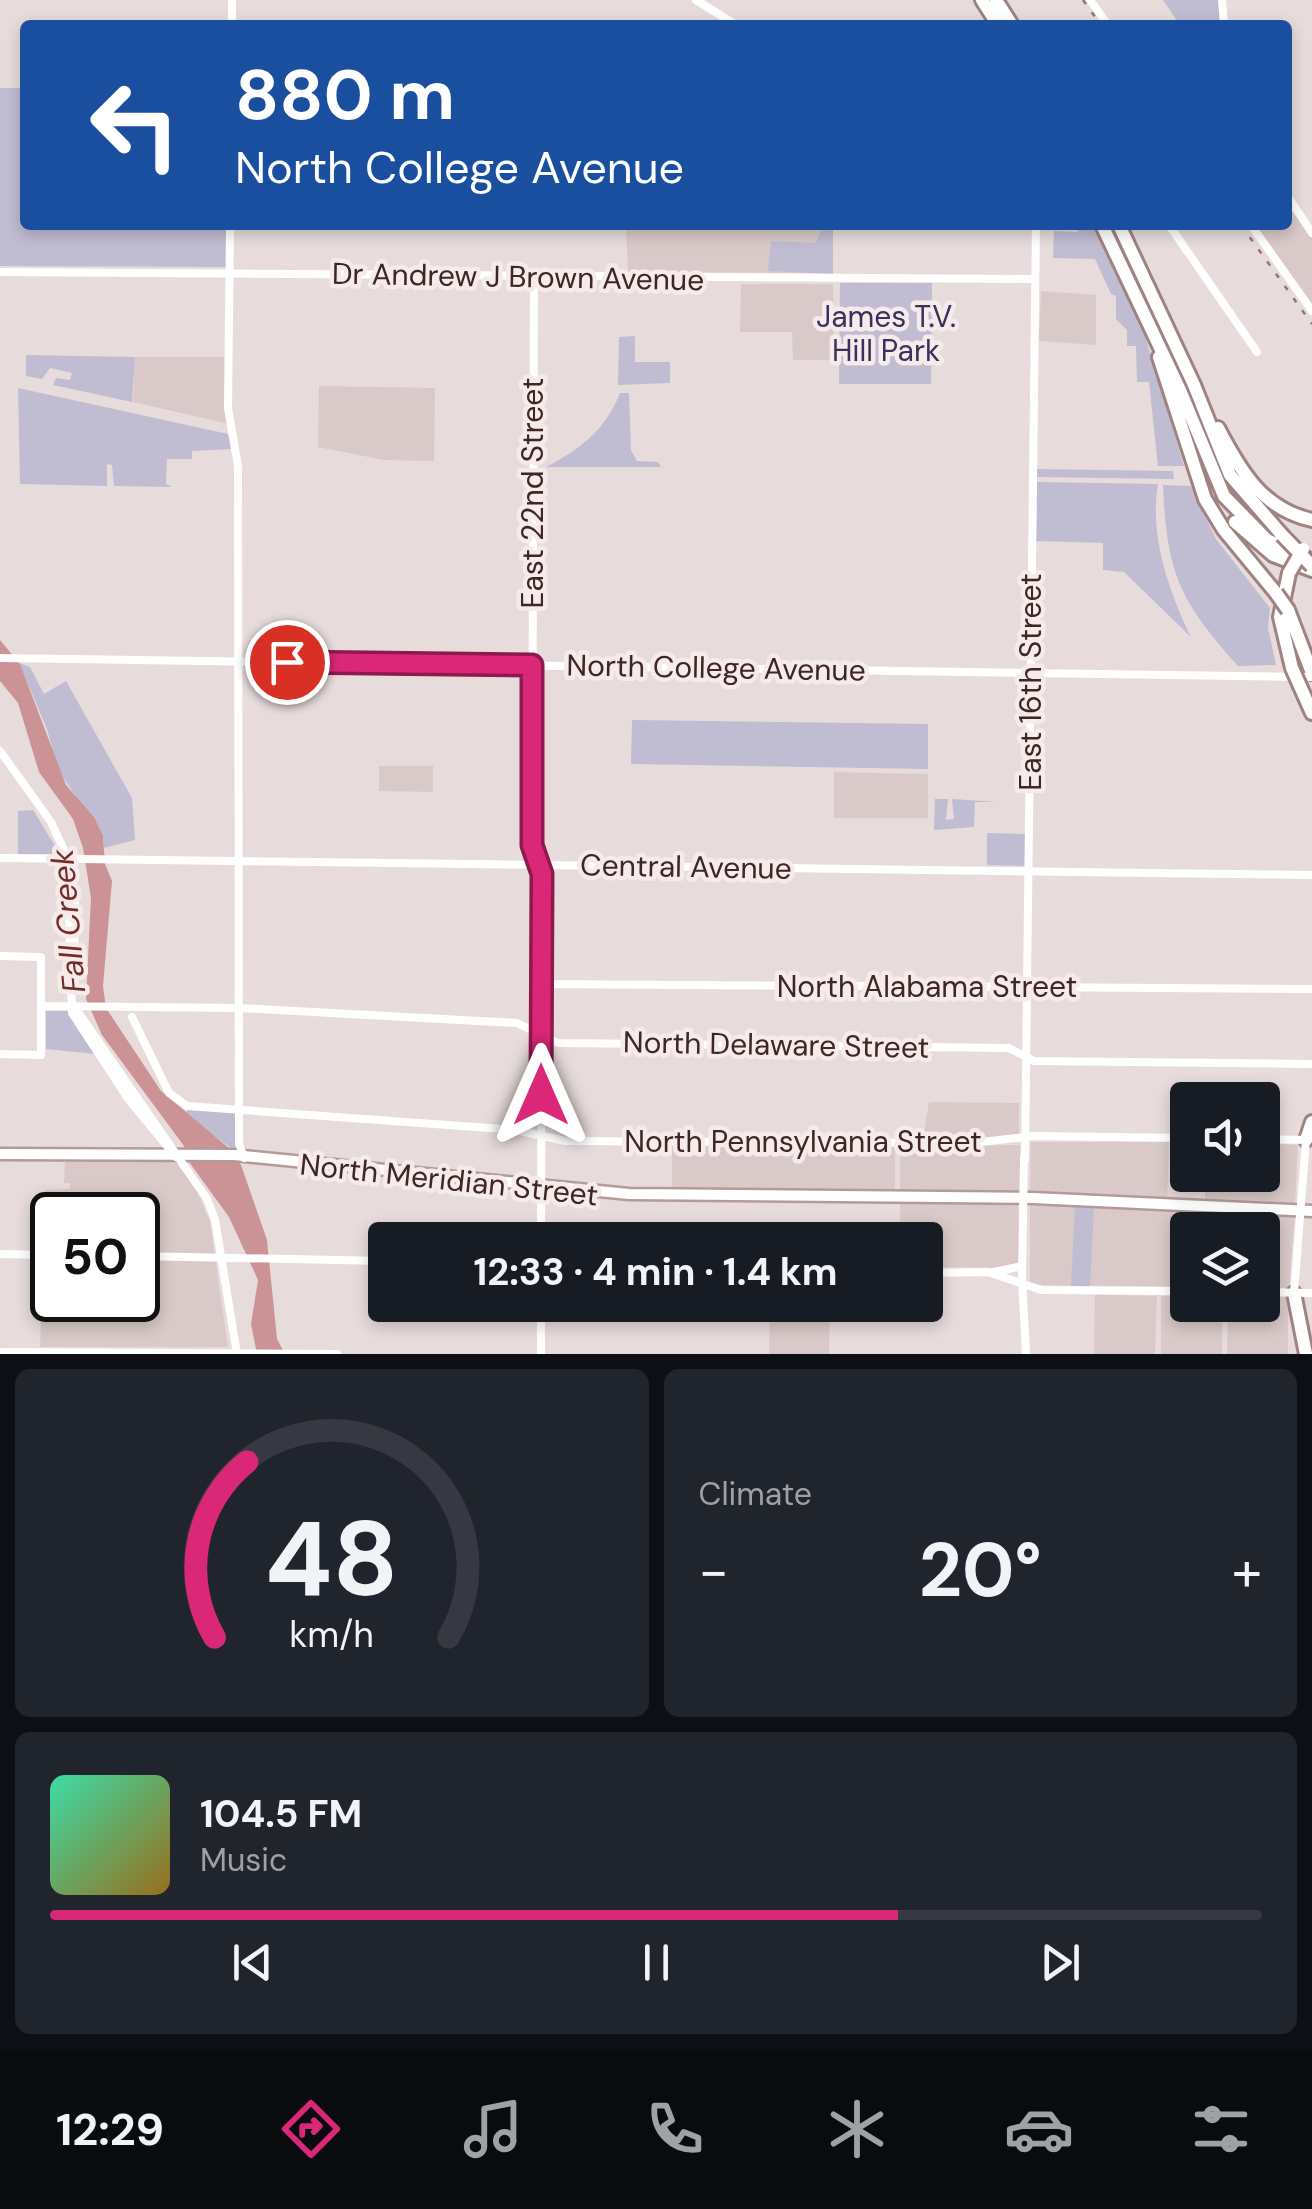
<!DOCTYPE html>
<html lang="en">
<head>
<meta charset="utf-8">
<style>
  :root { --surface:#171b24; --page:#20242c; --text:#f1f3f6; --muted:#9ea1a6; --line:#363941; --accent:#db2777 }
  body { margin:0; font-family:"DM Sans",sans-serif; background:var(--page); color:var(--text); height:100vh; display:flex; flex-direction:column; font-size:38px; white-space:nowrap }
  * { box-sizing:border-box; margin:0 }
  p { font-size:32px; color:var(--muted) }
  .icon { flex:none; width:55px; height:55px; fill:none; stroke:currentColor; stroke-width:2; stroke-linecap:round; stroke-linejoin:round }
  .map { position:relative; height:1354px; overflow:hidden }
  .details { display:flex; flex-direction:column; gap:15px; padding:15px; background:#0d0f14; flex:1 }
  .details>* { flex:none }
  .banner { position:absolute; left:20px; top:20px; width:1272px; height:210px; border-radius:10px; box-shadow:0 5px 15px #0003; background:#1a4fa0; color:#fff; overflow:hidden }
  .fabs { position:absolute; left:1170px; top:1082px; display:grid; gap:20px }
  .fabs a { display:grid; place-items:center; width:110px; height:110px; border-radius:10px; background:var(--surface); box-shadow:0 5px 15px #0003; font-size:50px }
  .speed { position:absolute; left:30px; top:1192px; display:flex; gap:20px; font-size:50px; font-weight:700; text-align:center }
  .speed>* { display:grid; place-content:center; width:130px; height:130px; border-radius:50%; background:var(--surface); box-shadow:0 5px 15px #0003; line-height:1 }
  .speed .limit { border:5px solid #111; border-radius:15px; background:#fff; color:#111 }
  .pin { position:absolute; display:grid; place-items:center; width:85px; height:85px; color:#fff; margin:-42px; border:5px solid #fff; border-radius:50%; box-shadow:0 2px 10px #0007 }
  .me { position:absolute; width:110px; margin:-55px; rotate:0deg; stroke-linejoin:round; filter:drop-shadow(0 0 8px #0008) }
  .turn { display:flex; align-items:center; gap:35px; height:210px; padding:0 50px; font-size:45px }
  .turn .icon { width:130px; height:130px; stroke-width:2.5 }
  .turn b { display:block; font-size:70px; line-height:85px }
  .big { font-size:75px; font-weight:700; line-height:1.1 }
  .details .widget { flex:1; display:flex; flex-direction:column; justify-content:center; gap:15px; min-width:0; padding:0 35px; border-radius:15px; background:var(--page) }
  .details .dial { align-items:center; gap:0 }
  .dial svg { height:260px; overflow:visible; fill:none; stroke:var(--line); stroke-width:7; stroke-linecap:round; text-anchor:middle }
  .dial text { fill:var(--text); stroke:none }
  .song { display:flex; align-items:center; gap:30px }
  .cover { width:120px; height:120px; border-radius:15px; background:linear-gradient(135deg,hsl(160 70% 55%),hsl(40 70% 35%)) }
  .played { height:10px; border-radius:5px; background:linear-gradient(90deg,var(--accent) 70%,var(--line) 70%) }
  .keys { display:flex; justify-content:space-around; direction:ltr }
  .heat { display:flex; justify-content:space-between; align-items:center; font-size:55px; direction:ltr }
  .details .tiles { flex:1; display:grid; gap:15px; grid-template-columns:1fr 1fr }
  .widget:last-child { grid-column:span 2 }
  .trip { position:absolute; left:368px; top:1222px; width:575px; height:100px; border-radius:10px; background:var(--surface); box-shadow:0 5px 15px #0003; font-weight:700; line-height:100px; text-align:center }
  .menu { display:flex; height:160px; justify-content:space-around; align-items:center; background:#090b0e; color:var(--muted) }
  .menu .icon { width:70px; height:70px }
  .menu .on { color:var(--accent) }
  .menu b { font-size:45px; color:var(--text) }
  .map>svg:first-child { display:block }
  .built { fill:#d9cac9; fill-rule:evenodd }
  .green { fill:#c0bcd2 }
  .water { fill:#cb9395 }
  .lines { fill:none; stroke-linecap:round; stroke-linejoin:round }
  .primary-casing { stroke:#b49b9a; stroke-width:15 }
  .highway-casing { stroke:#9f8382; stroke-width:18 }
  .secondary { stroke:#fff; stroke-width:8 }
  .primary { stroke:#fff; stroke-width:10 }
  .highway { stroke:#fff; stroke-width:12 }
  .rail { stroke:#927674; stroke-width:2.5; stroke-dasharray:5 10; stroke-linecap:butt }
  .highway-bridge-casing { stroke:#9f8382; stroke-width:18; stroke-linecap:butt }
  .highway-bridge { stroke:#fff; stroke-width:12 }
  .route-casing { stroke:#8e194d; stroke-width:25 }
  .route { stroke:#db2777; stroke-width:18 }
  .labels { text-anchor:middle; stroke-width:9; stroke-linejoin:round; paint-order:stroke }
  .street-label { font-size:30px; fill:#3f2624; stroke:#f5ebeb }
  .park-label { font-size:30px; fill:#3b305b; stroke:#f5ebeb }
  .water-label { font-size:32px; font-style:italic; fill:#762b2b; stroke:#f5ebeb }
</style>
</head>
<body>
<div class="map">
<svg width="1312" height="1354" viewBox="0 0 1312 1354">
  <rect width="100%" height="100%" fill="#e7dcdb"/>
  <path class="built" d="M1288 204 1312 238V304L1256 225H1288Z
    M626 225H832V273L628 272Z
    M741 284H833L834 360H793L792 332H740Z
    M1041 291 1096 295V345L1039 341Z
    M135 357H226L229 424 133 402Z
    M319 386 435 388 434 461 384 460 318 447Z
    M379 766H433V792L379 791Z
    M834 772 928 774V818H834Z
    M929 1102 1019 1103V1137L923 1140Z
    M1031 1142H1169L1167 1200 1030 1193Z
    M1263 1143 1298 1145 1295 1206 1205 1202V1175H1262Z
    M672 1145 895 1146V1192L672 1191Z
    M1020 1145V1192H900V1146Z
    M65 1162H176L198 1193 210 1222 228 1347H40L45 1190 70 1189V1183H64ZM52 1215H138V1300H52Z
    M900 1202H1018L1020 1268 925 1267V1240H900Z
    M1030 1204 1048 1203 1250 1213 1249 1230H1188L1187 1287 1043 1285 1030 1283Z
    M1255 1213 1295 1215 1289 1288H1263L1262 1230H1253Z
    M1095 1295 1157 1296 1155 1354H1094Z
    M1161 1296H1187L1188 1305H1222V1354H1161Z
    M1263 1297H1288V1354H1227L1228 1305H1262Z
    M770 1305H830L829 1354H769Z"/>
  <path class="green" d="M1163 0H1218L1221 25H1180Z
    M0 88H25V225H227V267L0 266Z
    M1078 225H1094L1141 323 1184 466H1158L1149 382H1137L1136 346H1127V330L1116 319V296L1111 294 1095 259 1053 258 1054 231 1078 232Z
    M833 230V274L768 271 771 241 815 243 821 231Z
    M840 283H932L931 384H839Z
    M635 336V362H670V383L618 385 619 337Z
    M26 355 135 357 132 402 53 385 56 378 70 380 72 373 50 368 42 379 26 376Z
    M18 388 228 434 232 449 192 451V459H167L166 484 172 487 114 486 112 465 107 464V486L20 484Z
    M620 393H629L631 450 637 461 658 462 661 467H546C579 450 605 431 620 393Z
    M1036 469 1173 471 1174 479 1036 477Z
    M1037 482 1158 484C1149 535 1169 592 1191 637L1124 572 1103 570V543L1036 541Z
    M1163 485 1191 486 1216 539 1270 608 1268 628 1276 665 1238 666C1179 600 1167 574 1163 485Z
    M19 663 30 667 44 694 66 681 132 798 135 840 104 848 103 836 58 770 47 729Z
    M632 720 928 724V769L631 764Z
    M935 799H948L946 820 954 819 952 799 997 802H975L974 827 934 830Z
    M33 810 60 854H18V811Z
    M987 833 1026 834 1025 866 987 865Z
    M46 1011H67L96 1054 46 1049Z
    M188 1110 235 1111V1151L185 1114Z
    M1075 1206 1094 1207 1090 1286H1071Z"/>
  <path class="water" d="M0 640 20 664 66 785 94 817 103 836 105 864 112 881 103 986 106 1008 161 1091 230 1149 241 1165 267 1240 277 1339 285 1354H257L251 1324 258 1280 229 1217 189 1162 184 1146 102 1035 86 999 91 898 83 848 73 819 39 772 18 703 0 681Z"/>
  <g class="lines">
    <g class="primary-casing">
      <path id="primary" d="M0 1154 234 1155 629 1194 1033 1198 1312 1211"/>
    </g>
    <g class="highway-casing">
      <path id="highway" d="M982 0 998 25
        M996 0 1012 25
        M1102 225 1180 390 1224 496 1267 540 1306 558
        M1119 225 1194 385 1230 475 1282 535
        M1159 357 1205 499 1224 530 1276 593
        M1218 428C1240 470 1262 509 1312 520
        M1235 522 1273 555 1312 570
        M1289 573 1280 617 1292 668
        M1288 610 1312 673
        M1300 686 1312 713
        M1306 1140 1312 1122
        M1294 1293 1306 1354"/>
    </g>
    <path class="secondary" d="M696 0 736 25
      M1090 0 1108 25
      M1222 0 1224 25
      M232 25V0
      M1288 197 1312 233
      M230 225 228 408 238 466 239 1143 244 1158
      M1169 225 1257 352
      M1251 225 1312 311
      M0 272 1035 279
      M534 277 532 845 542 875 541 1240
      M0 658 1312 677
      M0 751 51 822 69 861
      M0 858 1312 875
      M67 858 72 1013 129 1100 176 1157
      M0 956 41 957V1055L0 1054
      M71 974 74 972 75 899
      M541 984 1312 989
      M41 1006 239 1008 517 1023 558 1043 1009 1048 1034 1061 1312 1064
      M74 1006 207 1199 215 1220 237 1354
      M132 1017 169 1093 187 1106 516 1130 565 1141 973 1143 1034 1136 1188 1138
      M1262 1139 1308 1140
      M1024 1158 1022 1277 1026 1354
      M1025 1160 1036 225
      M0 1254 52 1255
      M138 1256 385 1261
      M994 1272 1022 1266
      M925 1273 988 1272 1041 1290 1188 1291
      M1262 1292 1312 1293
      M1294 1293 1306 1140
      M0 1352 337 1354
      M541 1354V1305"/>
    <use href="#primary" class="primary"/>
    <use href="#highway" class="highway"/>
    <path class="rail" d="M1083 0 1101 25
      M1241 225 1312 324"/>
    <g class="highway-bridge-casing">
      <path id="highway-bridge" d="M1282 535 1312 566
        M1289 573 1303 549
        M1276 593 1288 610
        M1292 668 1300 686"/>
    </g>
    <use href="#highway-bridge" class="highway-bridge"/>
  </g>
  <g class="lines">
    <g class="route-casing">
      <path id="route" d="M287 662 532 665V845L542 874 541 1095"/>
    </g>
    <use href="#route" class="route"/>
  </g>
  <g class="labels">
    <g class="street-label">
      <text transform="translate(518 277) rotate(1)" y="10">Dr Andrew J Brown Avenue</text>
      <text transform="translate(533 493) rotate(-90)" y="10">East 22nd Street</text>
      <text transform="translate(716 668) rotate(1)" y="10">North College Avenue</text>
      <text transform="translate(1031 682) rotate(-90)" y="10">East 16th Street</text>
      <text transform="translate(686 867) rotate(1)" y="10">Central Avenue</text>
      <text x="927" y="997">North Alabama Street</text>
      <text transform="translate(776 1045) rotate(1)" y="10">North Delaware Street</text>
      <text x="803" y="1152">North Pennsylvania Street</text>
      <text transform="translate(449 1180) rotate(6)" y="10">North Meridian Street</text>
    </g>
    <g class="park-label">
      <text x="886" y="327">James T.V.<tspan x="886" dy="34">Hill Park</tspan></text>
    </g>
    <g class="water-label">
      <text transform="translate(68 921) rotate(-95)" y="11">Fall Creek</text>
    </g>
  </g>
</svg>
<div class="fabs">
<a><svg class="icon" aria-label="sound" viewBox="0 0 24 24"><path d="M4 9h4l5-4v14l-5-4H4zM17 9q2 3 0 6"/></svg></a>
<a><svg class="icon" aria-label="layers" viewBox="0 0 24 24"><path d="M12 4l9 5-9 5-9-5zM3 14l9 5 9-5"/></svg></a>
</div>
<div class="speed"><div class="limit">50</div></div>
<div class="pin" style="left:287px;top:662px;background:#d93025"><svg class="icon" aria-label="arrive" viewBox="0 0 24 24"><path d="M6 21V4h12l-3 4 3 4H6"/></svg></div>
<svg class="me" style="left:541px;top:1095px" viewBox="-20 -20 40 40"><path d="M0-17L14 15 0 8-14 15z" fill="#db2777" stroke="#fff" stroke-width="4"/></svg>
<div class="trip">12:33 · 4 min · 1.4 km</div>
<div class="banner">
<div class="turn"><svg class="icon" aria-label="left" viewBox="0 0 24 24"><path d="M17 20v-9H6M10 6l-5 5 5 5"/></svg><div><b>880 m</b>North College Avenue</div></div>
</div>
</div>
<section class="details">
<div class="tiles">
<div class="widget dial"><svg viewBox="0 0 100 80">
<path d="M14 69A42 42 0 1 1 86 69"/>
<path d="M14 69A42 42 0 0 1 24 15" stroke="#db2777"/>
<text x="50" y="56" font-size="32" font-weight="700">48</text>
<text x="50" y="72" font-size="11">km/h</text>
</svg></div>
<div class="widget"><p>Climate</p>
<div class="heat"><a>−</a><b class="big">20°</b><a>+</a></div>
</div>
<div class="widget">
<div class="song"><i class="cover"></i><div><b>104.5 FM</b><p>Music</p></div></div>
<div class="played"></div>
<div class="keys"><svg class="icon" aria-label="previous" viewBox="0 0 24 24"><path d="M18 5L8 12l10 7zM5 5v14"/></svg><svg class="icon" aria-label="pause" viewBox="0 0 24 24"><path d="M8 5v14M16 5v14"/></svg><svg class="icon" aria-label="next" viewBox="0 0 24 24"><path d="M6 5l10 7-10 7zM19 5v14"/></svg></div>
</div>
</div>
</section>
<nav class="menu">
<b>12:29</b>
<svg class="icon on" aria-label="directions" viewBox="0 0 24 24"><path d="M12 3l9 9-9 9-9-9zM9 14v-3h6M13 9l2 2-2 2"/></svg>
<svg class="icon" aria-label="music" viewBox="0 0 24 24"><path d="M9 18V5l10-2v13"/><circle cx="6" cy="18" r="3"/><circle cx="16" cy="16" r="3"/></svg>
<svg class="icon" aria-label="phone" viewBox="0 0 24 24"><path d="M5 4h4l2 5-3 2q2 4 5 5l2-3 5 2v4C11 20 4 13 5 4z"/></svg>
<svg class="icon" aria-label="climate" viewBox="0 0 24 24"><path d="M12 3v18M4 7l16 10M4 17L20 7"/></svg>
<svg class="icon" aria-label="car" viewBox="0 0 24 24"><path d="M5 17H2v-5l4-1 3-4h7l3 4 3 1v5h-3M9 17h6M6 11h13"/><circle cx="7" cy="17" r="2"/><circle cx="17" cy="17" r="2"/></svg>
<svg class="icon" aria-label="filters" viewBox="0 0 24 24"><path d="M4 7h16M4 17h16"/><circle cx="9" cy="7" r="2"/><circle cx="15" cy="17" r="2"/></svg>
</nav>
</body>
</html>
